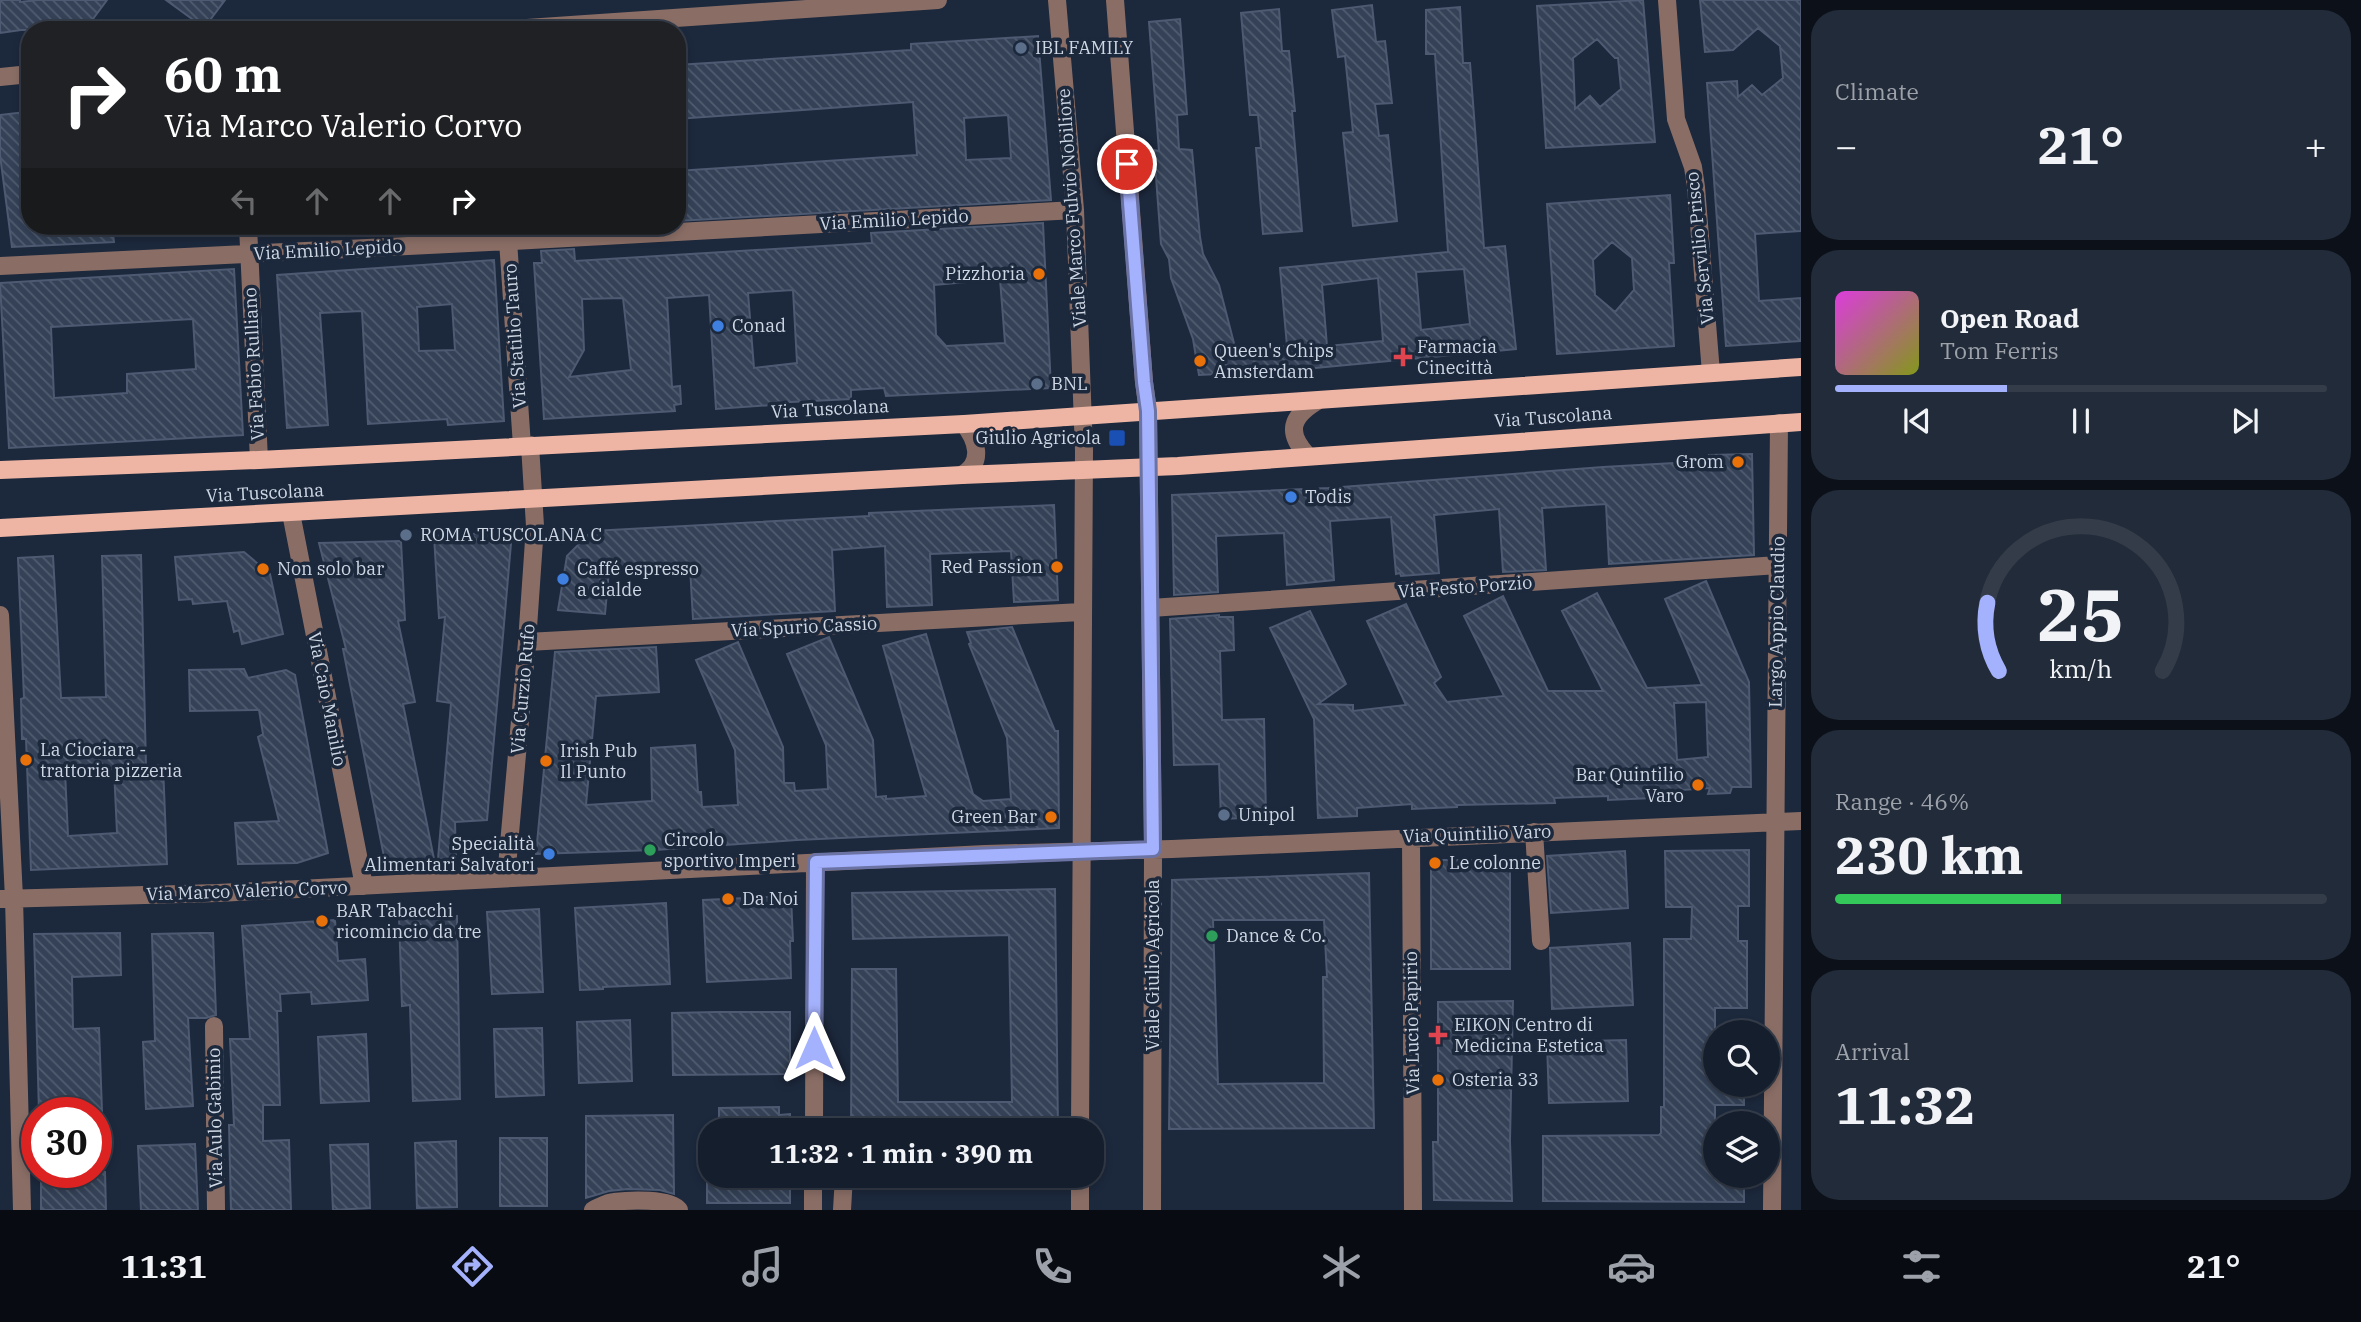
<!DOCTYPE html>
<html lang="en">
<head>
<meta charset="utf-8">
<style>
  :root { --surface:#151e2d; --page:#222b39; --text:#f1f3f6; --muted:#9da2aa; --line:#343c49; --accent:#a4b1fc }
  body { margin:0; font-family:"IBM Plex Serif",serif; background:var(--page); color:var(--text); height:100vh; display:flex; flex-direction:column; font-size:26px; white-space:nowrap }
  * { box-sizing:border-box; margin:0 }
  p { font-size:23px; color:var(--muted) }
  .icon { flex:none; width:38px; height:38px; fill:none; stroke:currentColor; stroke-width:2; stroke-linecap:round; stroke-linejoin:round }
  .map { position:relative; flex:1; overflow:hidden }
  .panel { display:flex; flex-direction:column; gap:10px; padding:10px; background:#0c1019; width:560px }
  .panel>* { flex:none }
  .banner { position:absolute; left:21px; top:21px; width:665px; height:214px; border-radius:28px; box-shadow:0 4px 10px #0003,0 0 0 2px var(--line); background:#202124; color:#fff; overflow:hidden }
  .buttons { position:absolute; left:1703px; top:1020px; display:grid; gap:14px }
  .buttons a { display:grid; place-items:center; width:77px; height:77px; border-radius:50%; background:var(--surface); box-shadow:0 4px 10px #0003,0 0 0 2px var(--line); font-size:35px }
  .speed { position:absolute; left:21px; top:1097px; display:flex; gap:14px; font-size:35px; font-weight:700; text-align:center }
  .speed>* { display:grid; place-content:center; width:91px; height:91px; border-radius:50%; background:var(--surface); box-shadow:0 4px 10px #0003,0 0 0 2px var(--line); line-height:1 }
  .speed .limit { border:10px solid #d22; background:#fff; color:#111 }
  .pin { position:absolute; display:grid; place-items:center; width:60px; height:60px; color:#fff; margin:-30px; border:4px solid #fff; border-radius:50%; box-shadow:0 2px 7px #0007 }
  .me { position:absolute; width:77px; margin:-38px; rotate:0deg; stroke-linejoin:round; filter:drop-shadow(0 0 5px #0008) }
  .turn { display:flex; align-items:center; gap:24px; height:147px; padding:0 28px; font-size:32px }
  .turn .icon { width:91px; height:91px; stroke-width:2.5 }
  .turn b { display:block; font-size:49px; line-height:60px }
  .lanes { display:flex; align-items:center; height:66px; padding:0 28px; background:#0003; justify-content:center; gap:35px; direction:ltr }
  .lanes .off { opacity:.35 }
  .big { font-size:52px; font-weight:800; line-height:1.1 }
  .panel .card { flex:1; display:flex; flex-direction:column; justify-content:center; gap:10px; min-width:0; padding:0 24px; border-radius:28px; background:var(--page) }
  .panel .dial { align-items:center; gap:0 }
  .dial svg { height:182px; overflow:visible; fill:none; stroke:var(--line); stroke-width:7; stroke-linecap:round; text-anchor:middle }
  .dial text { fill:var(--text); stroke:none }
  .song { display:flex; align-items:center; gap:21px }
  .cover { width:84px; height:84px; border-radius:10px; background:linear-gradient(135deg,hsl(300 70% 55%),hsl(70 70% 35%)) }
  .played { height:7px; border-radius:4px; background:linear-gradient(90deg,var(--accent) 35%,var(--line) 35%) }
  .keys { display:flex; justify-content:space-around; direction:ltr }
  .heat { display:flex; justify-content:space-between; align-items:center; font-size:38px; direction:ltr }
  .charge { height:10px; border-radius:5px; background:linear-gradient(90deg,#34c759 46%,var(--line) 0) }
  .trip { position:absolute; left:698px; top:1118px; width:406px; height:70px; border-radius:28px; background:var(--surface); box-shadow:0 4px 10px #0003,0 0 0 2px var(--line); font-weight:800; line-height:70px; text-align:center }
  .menu { display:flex; height:112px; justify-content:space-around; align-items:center; background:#080c12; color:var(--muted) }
  .menu .icon { width:49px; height:49px }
  .menu .selected { color:var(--accent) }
  .menu b { font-size:32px; color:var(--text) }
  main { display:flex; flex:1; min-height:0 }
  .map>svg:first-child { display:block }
  .building { fill:url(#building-back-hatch); stroke:#4d5a71; stroke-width:2; fill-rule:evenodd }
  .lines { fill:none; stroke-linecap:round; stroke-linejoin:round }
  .minor { stroke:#8a6e66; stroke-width:18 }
  .major { stroke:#efb5a4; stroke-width:18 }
  .route-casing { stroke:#6b73a4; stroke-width:18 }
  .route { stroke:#a4b1fc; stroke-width:12 }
  .service-dot { fill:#5c6f8a; stroke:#1c283c; stroke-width:2.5 }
  .food-dot { fill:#e8710a; stroke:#1c283c; stroke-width:2.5 }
  .shop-dot { fill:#3f7fe0; stroke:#1c283c; stroke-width:2.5 }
  .health-dot { fill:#e0444e; stroke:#1c283c; stroke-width:2.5 }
  .transit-dot { fill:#1a4fb4; stroke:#1c283c; stroke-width:2.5 }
  .leisure-dot { fill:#2e9e5b; stroke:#1c283c; stroke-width:2.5 }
  .labels { text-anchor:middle; stroke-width:7; stroke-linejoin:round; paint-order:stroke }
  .poi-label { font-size:18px; fill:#ced7e4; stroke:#1c283c; text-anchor:start }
  .street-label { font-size:18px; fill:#ced7e4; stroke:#1c283c }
</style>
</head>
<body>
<main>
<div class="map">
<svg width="1801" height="1210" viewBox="0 0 1801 1210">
  <defs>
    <pattern id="building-back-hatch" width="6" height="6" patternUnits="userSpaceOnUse" patternTransform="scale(1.75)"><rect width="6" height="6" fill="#344157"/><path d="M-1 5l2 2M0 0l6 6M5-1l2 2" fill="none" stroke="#505c6f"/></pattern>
  </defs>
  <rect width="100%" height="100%" fill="#1c283c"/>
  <path class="building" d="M0 0H20V2L38 0H107L90 23 91 30H21L0 33Z
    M166 0H225L207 24H199Z
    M1643 0 1655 142 1546 148 1537 6ZM1597 39 1615 58H1618L1621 89 1600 107 1590 96 1575 109 1573 58Z
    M1700 0H1801V231L1755 234 1759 301 1801 298V341L1726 346 1707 83 1737 81 1738 97 1752 85 1762 95 1783 78 1780 46 1758 28 1733 50 1705 52Z
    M1372 5 1376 42 1385 41 1392 103 1375 104 1379 136 1388 135 1397 221 1353 226 1343 133 1353 132 1345 56 1338 57 1332 10Z
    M1460 7 1463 63H1470L1484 248 1505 246 1516 349 1240 375V373L1199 375 1193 339 1171 278 1169 259 1161 244 1154 150 1159 151 1149 22 1180 19 1187 114 1177 115 1179 149 1192 150 1200 237 1203 254 1219 285 1236 351 1287 346 1280 268 1448 252 1435 54H1426V10ZM1464 269 1470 324 1421 330 1416 272ZM1378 278 1383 341 1327 346 1322 285Z
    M1279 9 1282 51H1289L1295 111H1292L1302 231 1263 234 1256 148H1261L1258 115H1250L1241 13Z
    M1038 36 1051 200 677 221V171L917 155 913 102 677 119V65L911 50V44ZM1008 115 1011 158 966 160 964 118Z
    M25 112 26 115H30V226H112L114 242 12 247 0 155V115Z
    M1670 195 1674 263H1669L1674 346 1557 354 1547 204ZM1612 242 1632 258 1633 275 1634 290 1615 312 1595 295 1593 260Z
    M1043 223 1051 388 886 396 884 388 851 390V399L771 403 772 405 716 409 709 295 667 298 672 387 680 386 681 404 674 405 675 411 544 419 534 263H542L541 251 574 249 575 261 872 243 871 233ZM1000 279 1005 343 946 346 936 335 934 285ZM793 290 797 363 754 368 748 293ZM623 298 631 370 569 377 584 350 582 299Z
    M494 260 504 421 448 425 447 419 368 424 362 311 320 313 328 425 287 428 277 275ZM452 304 455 350 419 351 417 307Z
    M234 269 243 435 9 448 0 283ZM193 319 196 369 127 374V393L54 398 51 327Z
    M1752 454 1754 555 1609 564 1606 504 1542 508 1546 570 1503 572 1499 509 1434 515 1439 573 1401 576 1400 573 1396 574 1391 517 1330 521 1334 580 1287 585 1284 533 1216 536 1218 592 1174 595 1172 495 1328 488 1603 467 1710 461 1709 455Z
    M1054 505 1058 600 1014 602 1011 551 930 554 932 605 887 607 885 546 832 550 835 611 693 619 690 567 609 571 605 614 558 610 567 556 592 531 869 516V513Z
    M512 532 487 820 455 822 456 858 438 859 451 703 437 701 445 617 439 618 434 536Z
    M401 541 405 620 398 621 415 702 403 704 434 859 385 862 343 649H346L319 543Z
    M244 552 270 574 283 634 242 644 239 630 234 632 227 601 193 604 192 599 179 600 175 557Z
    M141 555 146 766 163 765 167 864 31 870 26 739H22L21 699 24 698 18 558 53 556 61 698 106 697 102 556ZM114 769 117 833 68 836 65 771Z
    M1706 581 1749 682 1751 787H1732L1730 793 1708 794 1710 788 1653 792V798L1608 800V796L1554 798 1555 803 1457 805V807L1412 809V804L1357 808V816L1318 818 1314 719 1270 628 1310 611 1346 684 1318 704 1353 705V711L1406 705 1367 621 1406 604 1441 677 1434 683 1447 702 1504 696 1464 616 1503 596 1548 691H1603L1562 611 1597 593 1647 688 1702 685 1665 599ZM1706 702 1708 757 1677 760 1674 703Z
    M1219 615V617H1233L1234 650 1220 651 1222 720 1264 719 1266 817 1221 819 1219 764 1174 765 1170 619Z
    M1012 627 1055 731H1058L1059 828 797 840 655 850 536 854 555 652 656 647 659 692 596 696 586 805 652 801 651 748 695 745 698 792H701L702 807 738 805 735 750 696 660 738 642 783 747 784 783H794L795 791 828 789 826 745 787 654 829 637 873 740 876 797 886 796V799L926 796 883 646 926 634 973 794 983 801 1011 799 1007 738 969 644 971 643 967 632Z
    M244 669 248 678 286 670 295 675 328 853 297 863 238 864 235 823 279 821 258 737 263 734 259 710 190 711 189 670Z
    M1749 850V906H1738V941H1747V1008H1715V1085H1744V1105H1715V1176H1744V1202L1543 1201V1136L1659 1135 1661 1133V1107H1664V939H1691L1692 907H1666L1665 851Z
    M1625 851 1628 908 1551 913 1547 856Z
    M1431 860H1510V969H1431Z
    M1369 873 1374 1128 1169 1129 1172 880ZM1213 920H1324L1327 977H1323L1324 1083 1218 1084Z
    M1055 889 1058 1130H851L852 969H896L898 1102H1012L1009 935 853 939 852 893Z
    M791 896 793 941H790L791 978 707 982 703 900Z
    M666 903 670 984 603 987V989L580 990 575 908Z
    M539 909 543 992 492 994 487 912Z
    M457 916 460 1099 413 1101 410 1005 402 1006 399 918Z
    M335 920 338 961 365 959 368 1000 312 1004 311 992 280 994 281 1011H277L280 1105H263V1141L289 1140 291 1210H231L229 1125H234L230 1039H250L242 926Z
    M120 933 121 975 72 977 73 1029 99 1028 102 1111 39 1113 34 934Z
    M200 933H213L216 1015 206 1018H188L193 1106 146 1109 143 1042 155 1041 152 934Z
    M1630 943 1633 1005 1552 1009 1550 948Z
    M1513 1001 1510 1141 1512 1201 1434 1200 1433 1142H1438V1002Z
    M716 1012H790V1074L673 1075 672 1013Z
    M630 1020 632 1081 579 1083 577 1022Z
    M542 1028 544 1095 496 1097 494 1029Z
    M366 1034 369 1101 321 1103 318 1037Z
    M1626 1040 1628 1101 1549 1103 1547 1042Z
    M779 1107V1115L790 1114V1130H719V1108Z
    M673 1115 674 1194 660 1190 628 1189 609 1191 586 1198V1116Z
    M500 1138H547V1206H500Z
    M456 1141 457 1207 417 1208 415 1143Z
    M195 1144 198 1210H141L138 1146Z
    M368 1144 370 1208 333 1210 330 1145Z
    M41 1172H105L106 1210H41Z
    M707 1176H790V1203H707Z"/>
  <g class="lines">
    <path class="minor" d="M1057 0 1075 210 1084 451 1080 1130
      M1115 0 1144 382 1148 411 1153 849 1152 1210
      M1667 0 1676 119 1693 167 1696 187 1711 373
      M499 30 938 0
      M0 77 30 74
      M248 226 259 460
      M507 226 522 446
      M0 266 531 240 1075 210
      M1307 455C1286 432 1291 417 1317 401
      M962 475C984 463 977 440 964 424
      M291 513 364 886
      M1151 608 1778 565
      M0 615 14 898 22 1210
      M527 642 1081 612
      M1534 832 1541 941
      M1411 837 1413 1210
      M506 878 527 642 535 526 530 445
      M0 899 218 893 985 854 1172 849 1801 821
      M214 1026 216 1210
      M814 1130 815 862
      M593 1210C600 1207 607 1202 614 1202 629 1200 670 1198 679 1210
      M813 1210V1176
      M842 1210 844 1176
      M1080 1210V1176
      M1772 1210 1779 423"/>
    <path class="major" d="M0 470 259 460 964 424 1801 367
      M0 528 962 475 1178 466 1801 422"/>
  </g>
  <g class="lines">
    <g class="route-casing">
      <path id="route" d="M814 1048 816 862 1153 849 1148 411 1144 382 1127 164"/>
    </g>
    <use href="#route" class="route"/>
  </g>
  <g class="service-dot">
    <circle cx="1021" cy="48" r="7"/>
    <circle cx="1037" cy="384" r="7"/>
    <circle cx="406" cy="535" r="7"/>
    <circle cx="1224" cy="815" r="7"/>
  </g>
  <g class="food-dot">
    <circle cx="1039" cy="274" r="7"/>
    <circle cx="1200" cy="361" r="7"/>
    <circle cx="1738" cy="462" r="7"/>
    <circle cx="1057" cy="567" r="7"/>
    <circle cx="263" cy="569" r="7"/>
    <circle cx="26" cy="760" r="7"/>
    <circle cx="546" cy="761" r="7"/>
    <circle cx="1698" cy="785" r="7"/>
    <circle cx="1051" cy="817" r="7"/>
    <circle cx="1435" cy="863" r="7"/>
    <circle cx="728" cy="899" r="7"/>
    <circle cx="322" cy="921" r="7"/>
    <circle cx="1438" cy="1080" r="7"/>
  </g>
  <g class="shop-dot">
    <circle cx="718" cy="326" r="7"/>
    <circle cx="1291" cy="497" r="7"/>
    <circle cx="563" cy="579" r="7"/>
    <circle cx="549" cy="854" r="7"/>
  </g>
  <g class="health-dot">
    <path d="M1399.5 346.5h7v7h7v7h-7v7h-7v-7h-7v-7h7z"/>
    <path d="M1434.5 1024.5h7v7h7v7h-7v7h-7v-7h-7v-7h7z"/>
  </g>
  <rect class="transit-dot" x="1108" y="429" width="18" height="18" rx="3.5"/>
  <g class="leisure-dot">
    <circle cx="650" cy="850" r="7"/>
    <circle cx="1212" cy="936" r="7"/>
  </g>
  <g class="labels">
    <g class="poi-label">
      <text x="1035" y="54">IBL FAMILY</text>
      <text x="1025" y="280" text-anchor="end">Pizzhoria</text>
      <text x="732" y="332">Conad</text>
      <text x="1417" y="353">Farmacia<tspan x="1417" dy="21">Cinecittà</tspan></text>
      <text x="1214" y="357">Queen's Chips<tspan x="1214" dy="21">Amsterdam</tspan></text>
      <text x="1051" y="390">BNL</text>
      <text x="1101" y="444" text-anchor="end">Giulio Agricola</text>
      <text x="1724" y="468" text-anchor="end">Grom</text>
      <text x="1305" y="503">Todis</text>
      <text x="420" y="541">ROMA TUSCOLANA C</text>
      <text x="1043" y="573" text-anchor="end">Red Passion</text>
      <text x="277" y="575">Non solo bar</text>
      <text x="577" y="575">Caffé espresso<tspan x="577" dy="21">a cialde</tspan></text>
      <text x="40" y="756">La Ciociara -<tspan x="40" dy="21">trattoria pizzeria</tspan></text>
      <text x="560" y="757">Irish Pub<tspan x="560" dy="21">Il Punto</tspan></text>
      <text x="1684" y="781" text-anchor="end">Bar Quintilio<tspan x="1684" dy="21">Varo</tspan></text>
      <text x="1238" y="821">Unipol</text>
      <text x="1037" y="823" text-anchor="end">Green Bar</text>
      <text x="664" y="846">Circolo<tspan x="664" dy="21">sportivo Imperi</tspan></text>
      <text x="535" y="850" text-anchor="end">Specialità<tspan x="535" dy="21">Alimentari Salvatori</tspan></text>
      <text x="1449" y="869">Le colonne</text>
      <text x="742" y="905">Da Noi</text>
      <text x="336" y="917">BAR Tabacchi<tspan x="336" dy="21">ricomincio da tre</tspan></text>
      <text x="1226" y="942">Dance &amp; Co.</text>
      <text x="1454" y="1031">EIKON Centro di<tspan x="1454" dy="21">Medicina Estetica</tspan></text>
      <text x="1452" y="1086">Osteria 33</text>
    </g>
    <g class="street-label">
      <text transform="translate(1072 208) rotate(-94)" y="6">Viale Marco Fulvio Nobiliore</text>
      <text transform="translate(894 220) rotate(-3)" y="6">Via Emilio Lepido</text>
      <text transform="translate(1700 248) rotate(-96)" y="6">Via Servilio Prisco</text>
      <text transform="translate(328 250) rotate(-3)" y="6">Via Emilio Lepido</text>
      <text transform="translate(515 336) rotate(-94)" y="6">Via Statilio Tauro</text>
      <text transform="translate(254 364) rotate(-93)" y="6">Via Fabio Rulliano</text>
      <text transform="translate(830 409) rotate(-3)" y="6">Via Tuscolana</text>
      <text transform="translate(1553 417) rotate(-4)" y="6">Via Tuscolana</text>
      <text transform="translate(265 493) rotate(-3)" y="6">Via Tuscolana</text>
      <text transform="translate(1465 587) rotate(-4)" y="6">Via Festo Porzio</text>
      <text transform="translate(1777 622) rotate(-89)" y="6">Largo Appio Claudio</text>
      <text transform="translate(804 627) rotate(-3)" y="6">Via Spurio Cassio</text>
      <text transform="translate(523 689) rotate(-85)" y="6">Via Curzio Rufo</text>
      <text transform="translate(327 699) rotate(79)" y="6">Via Caio Manilio</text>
      <text transform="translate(1477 834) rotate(-2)" y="6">Via Quintilio Varo</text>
      <text transform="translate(247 891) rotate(-2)" y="6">Via Marco Valerio Corvo</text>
      <text transform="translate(1153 965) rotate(-90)" y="6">Viale Giulio Agricola</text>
      <text transform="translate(1412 1023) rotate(-91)" y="6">Via Lucio Papirio</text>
      <text transform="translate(215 1118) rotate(-91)" y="6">Via Aulo Gabinio</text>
    </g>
  </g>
</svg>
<div class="buttons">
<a><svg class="icon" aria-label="search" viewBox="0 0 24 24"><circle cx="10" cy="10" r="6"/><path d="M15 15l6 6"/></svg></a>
<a><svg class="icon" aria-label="layers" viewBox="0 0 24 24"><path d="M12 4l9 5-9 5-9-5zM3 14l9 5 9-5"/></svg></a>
</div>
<div class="speed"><div class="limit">30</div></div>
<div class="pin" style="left:1127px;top:164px;background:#d93025"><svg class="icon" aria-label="arrive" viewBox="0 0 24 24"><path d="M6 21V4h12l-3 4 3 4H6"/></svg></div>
<svg class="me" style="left:814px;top:1048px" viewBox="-20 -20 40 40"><path d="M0-17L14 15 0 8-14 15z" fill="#a4b1fc" stroke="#fff" stroke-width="4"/></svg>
<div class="trip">11:32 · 1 min · 390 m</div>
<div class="banner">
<div class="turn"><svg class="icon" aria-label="right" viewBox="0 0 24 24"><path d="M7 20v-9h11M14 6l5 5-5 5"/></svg><div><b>60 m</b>Via Marco Valerio Corvo</div></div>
<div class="lanes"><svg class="icon off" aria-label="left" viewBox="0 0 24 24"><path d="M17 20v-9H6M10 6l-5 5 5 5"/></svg><svg class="icon off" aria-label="ahead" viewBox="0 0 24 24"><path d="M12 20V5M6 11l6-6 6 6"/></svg><svg class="icon off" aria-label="ahead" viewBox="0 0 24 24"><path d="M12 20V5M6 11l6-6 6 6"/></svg><svg class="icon" aria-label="right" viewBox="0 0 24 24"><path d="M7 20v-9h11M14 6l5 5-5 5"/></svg></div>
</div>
</div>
<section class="panel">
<div class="card"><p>Climate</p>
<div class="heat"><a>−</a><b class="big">21°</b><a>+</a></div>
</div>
<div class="card">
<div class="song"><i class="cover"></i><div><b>Open Road</b><p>Tom Ferris</p></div></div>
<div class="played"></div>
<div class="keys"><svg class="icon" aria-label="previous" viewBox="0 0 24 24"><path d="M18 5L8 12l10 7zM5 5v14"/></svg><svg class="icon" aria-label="pause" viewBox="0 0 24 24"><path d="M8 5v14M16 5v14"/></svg><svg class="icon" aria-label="next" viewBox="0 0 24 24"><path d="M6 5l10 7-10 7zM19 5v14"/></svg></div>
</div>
<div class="card dial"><svg viewBox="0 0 100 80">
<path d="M14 69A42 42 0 1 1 86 69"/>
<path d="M14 69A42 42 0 0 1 9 39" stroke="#a4b1fc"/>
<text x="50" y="56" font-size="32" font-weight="700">25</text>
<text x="50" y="72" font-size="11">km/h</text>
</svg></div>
<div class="card"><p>Range · 46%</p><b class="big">230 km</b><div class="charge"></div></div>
<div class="card"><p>Arrival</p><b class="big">11:32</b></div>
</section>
</main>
<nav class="menu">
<b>11:31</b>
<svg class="icon selected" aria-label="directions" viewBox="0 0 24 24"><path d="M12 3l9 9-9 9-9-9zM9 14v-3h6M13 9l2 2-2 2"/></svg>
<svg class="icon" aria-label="music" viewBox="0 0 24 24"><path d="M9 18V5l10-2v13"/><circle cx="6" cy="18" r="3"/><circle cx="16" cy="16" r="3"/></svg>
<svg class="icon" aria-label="phone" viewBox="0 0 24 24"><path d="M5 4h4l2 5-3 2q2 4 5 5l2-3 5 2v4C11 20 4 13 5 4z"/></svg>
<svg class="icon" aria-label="climate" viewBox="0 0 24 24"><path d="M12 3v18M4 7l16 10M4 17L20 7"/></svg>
<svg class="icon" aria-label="car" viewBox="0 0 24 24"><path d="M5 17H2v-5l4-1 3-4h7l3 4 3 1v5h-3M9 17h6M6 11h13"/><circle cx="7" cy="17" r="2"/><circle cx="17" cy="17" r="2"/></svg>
<svg class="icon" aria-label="filters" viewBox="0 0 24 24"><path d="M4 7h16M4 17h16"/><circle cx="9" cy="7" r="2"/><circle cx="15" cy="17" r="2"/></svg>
<b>21°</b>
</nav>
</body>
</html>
